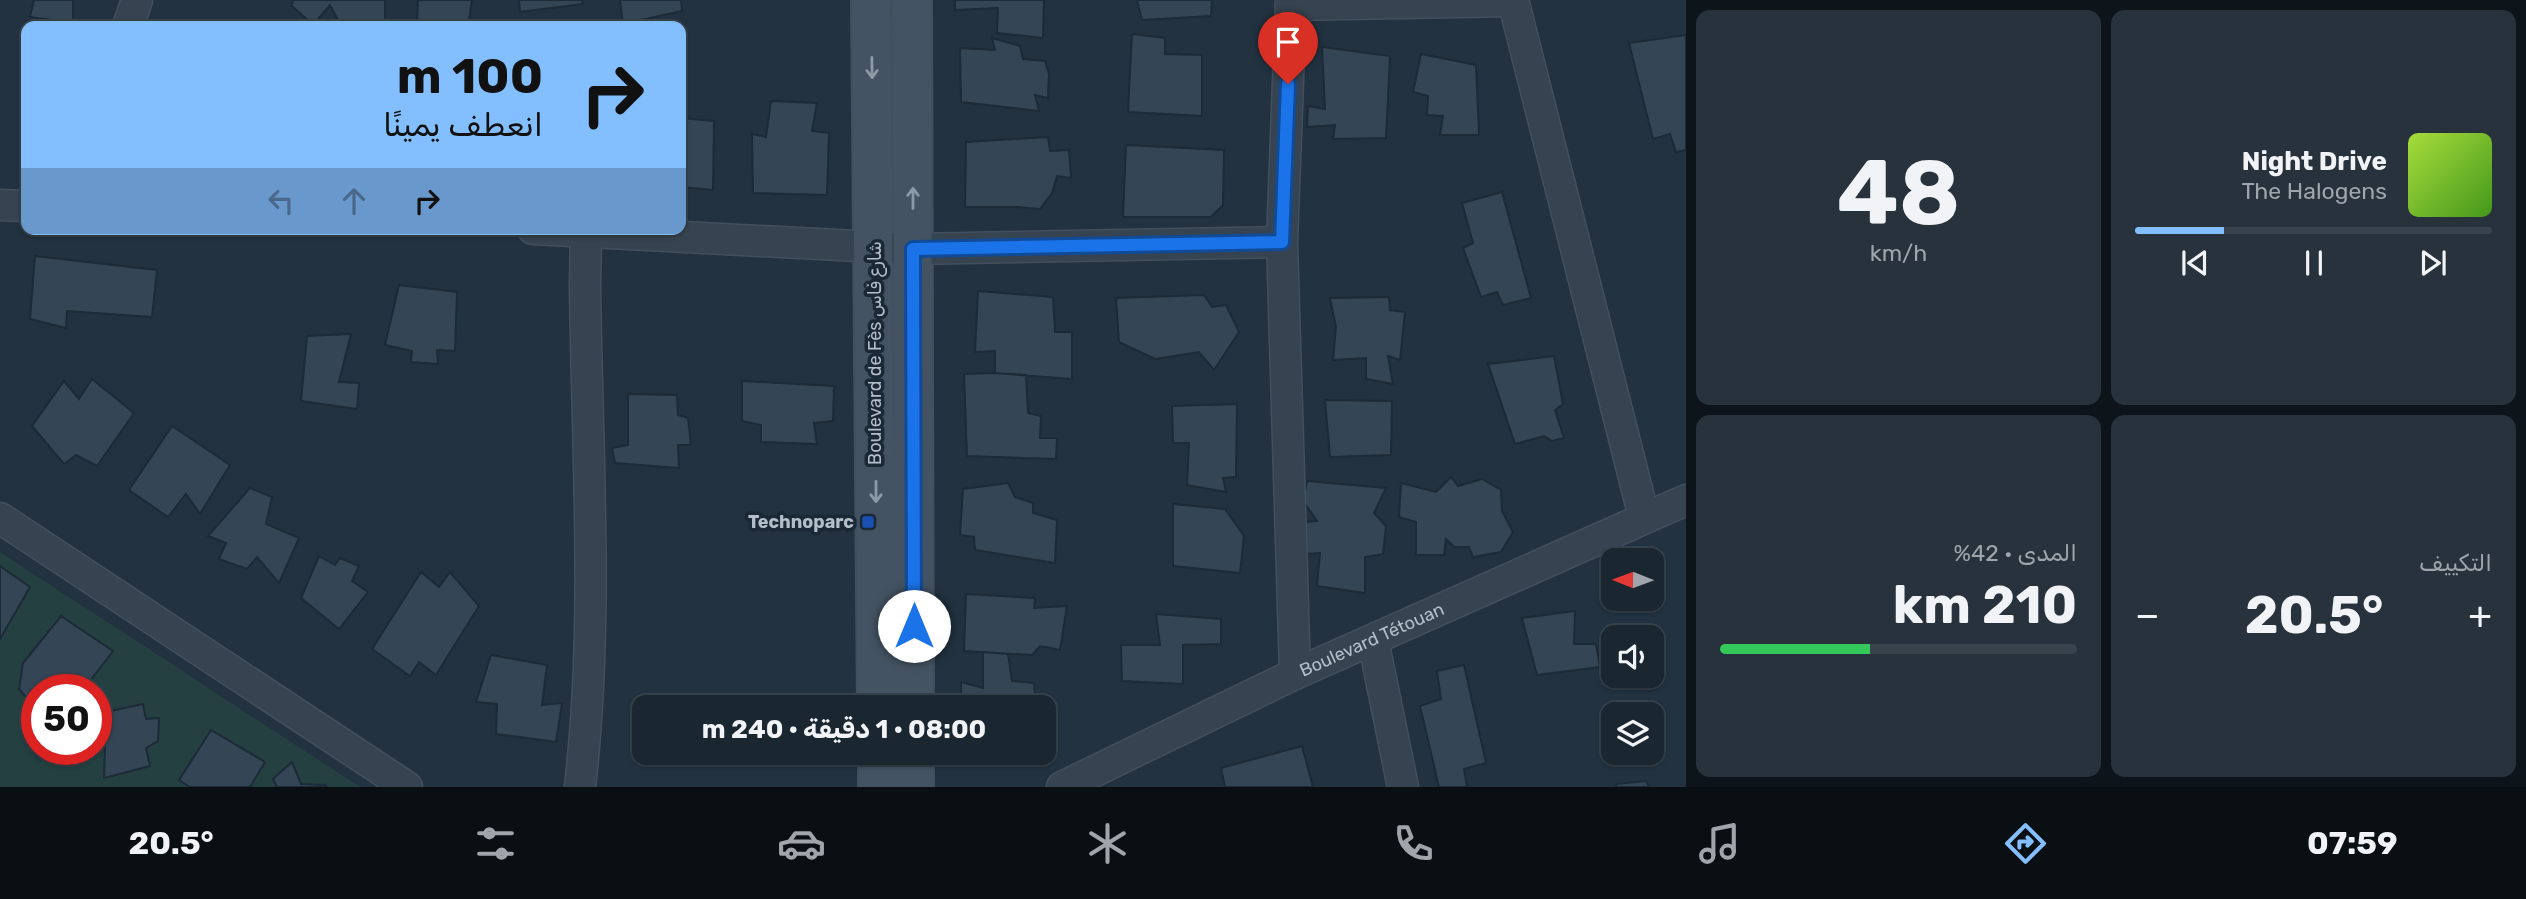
<!DOCTYPE html>
<html lang="ar">
<head>
<meta charset="utf-8">
<style>
  :root { --surface:#1a2630; --page:#27323c; --text:#f1f3f6; --muted:#9fa5ab; --line:#38434c; --accent:#83bfff }
  body { margin:0; font-family:Rubik,Cairo,sans-serif; background:var(--page); color:var(--text); direction:rtl; height:100vh; display:flex; flex-direction:column; font-size:26px; white-space:nowrap }
  * { box-sizing:border-box; margin:0 }
  p { font-size:23px; color:var(--muted) }
  .icon { flex:none; width:38px; height:38px; fill:none; stroke:currentColor; stroke-width:2; stroke-linecap:round; stroke-linejoin:round }
  .map { position:relative; flex:1; overflow:hidden; direction:ltr }
  .side { display:flex; flex-direction:column; gap:10px; padding:10px; background:#0e151a; width:840px }
  .side>* { flex:none }
  .hud { position:absolute; left:21px; top:21px; width:665px; height:214px; border-radius:14px; box-shadow:0 2px 5px #0004,0 0 0 2px var(--line); direction:rtl; background:#83bfff; color:#111; overflow:hidden }
  .needle { width:46px; rotate:271deg }
  .tools { position:absolute; left:1601px; top:548px; display:grid; gap:14px }
  .tools a { display:grid; place-items:center; width:63px; height:63px; border-radius:14px; background:var(--surface); box-shadow:0 2px 5px #0004,0 0 0 2px var(--line); font-size:35px }
  .speed { position:absolute; left:21px; top:674px; display:flex; gap:14px; font-size:35px; font-weight:700; text-align:center }
  .speed>* { display:grid; place-content:center; width:91px; height:91px; border-radius:50%; background:var(--surface); box-shadow:0 2px 5px #0004,0 0 0 2px var(--line); line-height:1 }
  .speed .limit { border:10px solid #d22; background:#fff; color:#111 }
  .pin { position:absolute; display:grid; place-items:center; width:60px; height:60px; color:#fff; margin:-72px -30px; border-radius:50% 50% 50% 0; rotate:-45deg; box-shadow:0 0 7px #0007 }
  .pin .icon { rotate:45deg }
  .me { position:absolute; width:77px; margin:-38px; rotate:0deg; stroke-linejoin:round; filter:drop-shadow(0 0 5px #0008) }
  .turn { display:flex; align-items:center; gap:24px; height:147px; padding:0 28px; font-size:32px }
  .turn .icon { width:91px; height:91px; stroke-width:2.5 }
  .turn b { display:block; font-size:49px; line-height:60px }
  .lanes { display:flex; align-items:center; height:66px; padding:0 28px; background:#0003; justify-content:center; gap:35px; direction:ltr }
  .lanes .off { opacity:.35 }
  .big { font-size:52px; font-weight:700; line-height:1.1 }
  .side .tile { flex:1; display:flex; flex-direction:column; justify-content:center; gap:10px; min-width:0; padding:0 24px; border-radius:14px; background:var(--page) }
  .side .dial { align-items:center; gap:0 }
  .dial b { font-size:91px; line-height:1 }
  .song { display:flex; align-items:center; gap:21px }
  .cover { width:84px; height:84px; border-radius:10px; background:linear-gradient(135deg,hsl(80 70% 55%),hsl(100 70% 35%)) }
  .played { height:7px; border-radius:4px; background:linear-gradient(90deg,var(--accent) 25%,var(--line) 25%) }
  .keys { display:flex; justify-content:space-around; direction:ltr }
  .heat { display:flex; justify-content:space-between; align-items:center; font-size:38px; direction:ltr }
  .charge { height:10px; border-radius:5px; background:linear-gradient(90deg,#34c759 42%,var(--line) 0) }
  .side .tiles { flex:1; display:grid; gap:10px; grid-template-columns:repeat(2,1fr) }
  .trip { position:absolute; left:632px; top:695px; width:424px; height:70px; border-radius:14px; background:var(--surface); box-shadow:0 2px 5px #0004,0 0 0 2px var(--line); font-weight:700; line-height:70px; text-align:center; direction:rtl }
  .menu { display:flex; height:112px; justify-content:space-around; align-items:center; background:#0a0f13; color:var(--muted) }
  .menu .icon { width:49px; height:49px }
  .menu .on { color:var(--accent) }
  .menu b { font-size:32px; color:var(--text) }
  main { display:flex; flex:1; min-height:0 }
  .map>svg:first-child { display:block }
  .green { fill:#244041; fill-rule:evenodd }
  .building { fill:#344656; stroke:#1d2a37; stroke-width:2 }
  .lines { fill:none; stroke-linecap:round; stroke-linejoin:round }
  .street-casing { stroke:#434f5c; stroke-width:33 }
  .secondary-casing { stroke:#434f5c; stroke-width:42 }
  .street { stroke:#364350; stroke-width:30 }
  .secondary { stroke:#445363; stroke-width:38 }
  .oneway { stroke:#8c99a6 }
  .route-casing { stroke:#114b97; stroke-width:18 }
  .route { stroke:#1a73e8; stroke-width:12 }
  .transit-dot { fill:#1a4fb4; stroke:#1b2835; stroke-width:2.5 }
  .labels { text-anchor:middle; stroke-width:7; stroke-linejoin:round; paint-order:stroke }
  .street-label { font-size:18px; fill:#b3beca; stroke:#1b2835 }
  .poi-label { font-size:18px; font-weight:bold; fill:#b3beca; stroke:#1b2835; text-anchor:end }
</style>
</head>
<body>
<main>
<section class="side">
<div class="tiles">
<div class="tile">
<div class="song"><i class="cover"></i><div><b>Night Drive</b><p>The Halogens</p></div></div>
<div class="played"></div>
<div class="keys"><svg class="icon" aria-label="previous" viewBox="0 0 24 24"><path d="M18 5L8 12l10 7zM5 5v14"/></svg><svg class="icon" aria-label="pause" viewBox="0 0 24 24"><path d="M8 5v14M16 5v14"/></svg><svg class="icon" aria-label="next" viewBox="0 0 24 24"><path d="M6 5l10 7-10 7zM19 5v14"/></svg></div>
</div>
<div class="tile dial"><b>48</b><p>km/h</p></div>
<div class="tile"><p>التكييف</p>
<div class="heat"><a>−</a><b class="big">20.5°</b><a>+</a></div>
</div>
<div class="tile"><p>المدى · 42%</p><b class="big">210 km</b><div class="charge"></div></div>
</div>
</section>
<div class="map">
<svg width="1686" height="787" viewBox="0 0 1686 787">
  <rect width="100%" height="100%" fill="#223240"/>
  <path class="green" d="M0 552 360 787H0ZM37 690H96V749H37Z"/>
  <path class="building" d="M34 0H73V23L30 17Z
    M293 0H385V23L341 26 330 5 313 25 292 6Z
    M418 0H472L468 26 417 25Z
    M519 0H582L583 4 520 12Z
    M620 0H681L682 11 623 24Z
    M955 0H1044L1043 38 997 33 998 8 955 10Z
    M1137 0H1212L1211 16 1142 20Z
    M1132 34 1165 38V54L1202 55V116L1128 112Z
    M1686 35V150L1676 152 1670 134 1653 139 1629 43Z
    M992 38 1020 46 1023 59 1045 61 1049 74 1048 98 1035 95 1039 111 961 102 960 48 995 50Z
    M1322 47 1390 56 1386 138 1333 139 1335 125 1307 127 1308 106 1325 109Z
    M1421 54 1476 65 1479 135H1440L1443 116 1427 115 1428 96 1413 92Z
    M771 101 817 103 812 131 829 133 827 195 753 193 752 134 766 137Z
    M681 118 714 121 713 190 681 187Z
    M1048 137 1050 151 1069 150 1071 178 1057 176 1052 193 1040 209 1016 207H965L966 142Z
    M1126 145 1224 150 1223 205 1211 217H1123Z
    M1502 192 1531 298 1503 305 1497 292 1481 297 1463 248 1473 243 1462 203Z
    M35 256 157 270 152 317 67 311 66 328 30 319Z
    M399 285 457 292 455 351 437 350 438 364 411 362 412 351 385 345Z
    M978 291 1053 297 1055 332H1072V379L995 373V351L975 352Z
    M1204 295 1212 307 1226 305 1239 332 1214 370 1199 352 1155 359 1119 342 1116 298Z
    M1389 297 1390 310 1405 312 1400 360 1388 356 1393 384 1366 379V358L1333 360 1336 327 1330 298Z
    M351 334 339 382 359 383 357 409 301 401 307 336Z
    M1554 356 1563 404 1555 410 1564 438 1552 441 1544 436 1515 444 1488 364Z
    M995 373 1026 375 1028 413 1041 416 1040 438H1057L1056 459 967 456 964 374Z
    M92 379 134 413 97 466 76 455 64 464 32 426 64 381 79 399Z
    M742 381 834 386 833 421 814 423 817 444 761 442V425L742 421Z
    M628 394 677 395 678 415 688 418 691 445H678L679 468 615 463 612 448 628 445Z
    M1325 400 1392 401 1391 455 1330 457Z
    M1237 404 1236 477 1223 478 1226 492 1187 485 1189 443H1173L1172 406Z
    M172 426 230 465 200 514 186 494 168 517 129 490Z
    M1451 477 1458 486 1482 479 1501 490 1502 511 1513 532 1501 552 1473 557 1469 547H1454L1446 539 1444 555H1416V522L1399 517 1401 483 1436 492Z
    M1307 481 1386 488 1374 513 1386 526 1383 554 1365 557V593L1317 586 1320 553 1306 554V522L1317 521 1303 501Z
    M1008 483 1015 497 1033 503V513L1057 520 1055 563 975 550 974 537 960 535 963 489Z
    M250 488 272 497 266 524 299 538 279 583 257 557 247 569 219 559 226 543 208 536Z
    M1173 504 1225 509 1244 536 1240 573 1173 566Z
    M319 556 335 565 340 558 359 566 352 581 368 592 339 629 301 598Z
    M0 566 30 587 0 639Z
    M421 572 439 587 450 572 479 606 436 675 419 662 410 676 372 649Z
    M966 594 1035 598 1034 608 1067 606 1060 650 1040 646 1032 655 964 651Z
    M1575 611 1574 644H1596L1600 667 1537 675 1522 618Z
    M1156 614 1221 619V644L1183 645V684L1122 681 1121 645H1160Z
    M61 616 113 651 83 690H37V715L32 714 30 702 19 689 23 663Z
    M983 652 1008 654 1012 681 1034 683 1036 707H961V682L983 688Z
    M491 655 547 665 542 705 562 703 556 742 496 734 497 704 476 702Z
    M1464 665 1486 763 1464 769 1467 787H1439L1420 706 1441 699 1437 671Z
    M143 704 146 719 159 718 158 741 146 748 150 766 104 778 106 712Z
    M211 730 265 762 250 787H190L179 780Z
    M1302 746 1313 787H1225L1221 768Z
    M961 752H1036L1033 762H961Z
    M292 762 301 784 326 785 327 787H277L273 779Z
    M1646 781 1649 787H1617L1616 784Z"/>
  <g class="lines">
    <g class="street-casing">
      <g id="street">
        <path d="M1291 0 1282 242 1295 674"/>
        <path d="M1513 0 1644 517"/>
        <path d="M1291 5 1512 1"/>
        <path d="M128 26 137 0"/>
        <path d="M0 205 26 206"/>
        <path d="M533 229 913 249 1282 242"/>
        <path d="M0 518 407 787"/>
        <path d="M1373 640 1403 787"/>
        <path d="M580 787C599 621 587 452 585 285L586 232"/>
        <path id="s1" d="M1062 787 1295 674 1686 500"/>
      </g>
    </g>
    <g class="secondary-casing">
      <path id="secondary" d="M871 0 877 707
        M912 0 914 707
        M878 752V787
        M914 752V787"/>
    </g>
    <use href="#street" class="street"/>
    <use href="#secondary" class="secondary"/>
  </g>
  <defs><path id="oneway-shaft" d="M-6 0H5M1.5-3L5.5 0L1.5 3" fill="none" stroke-width="1.6" stroke-linecap="round" stroke-linejoin="round" transform="scale(1.75)"/></defs>
  <g class="oneway">
    <use href="#oneway-shaft" transform="translate(872 68) rotate(89)"/>
    <use href="#oneway-shaft" transform="translate(913 198) rotate(-90)"/>
    <use href="#oneway-shaft" transform="translate(876 492) rotate(90)"/>
  </g>
  <g class="lines">
    <g class="route-casing">
      <path id="route" d="M914 626 913 249 1282 242 1288 84"/>
    </g>
    <use href="#route" class="route"/>
  </g>
  <rect class="transit-dot" x="861" y="515" width="14" height="14" rx="3.5"/>
  <g class="labels">
    <g class="street-label">
      <text transform="translate(875 353) rotate(-90)" y="6">Boulevard de Fès شارع فاس</text>
      <text dy="6" stroke="none"><textPath href="#s1" startOffset="343">Boulevard Tétouan</textPath></text>
    </g>
    <g class="poi-label">
      <text x="854" y="528">Technoparc</text>
    </g>
  </g>
</svg>
<div class="tools">
<a><svg class="needle" viewBox="-14 -14 28 28"><path d="M0-13l5 13h-10z" fill="#e53935"/><path d="M0 13l5-13h-10z" fill="#9fa5ab"/></svg></a>
<a><svg class="icon" aria-label="sound" viewBox="0 0 24 24"><path d="M4 9h4l5-4v14l-5-4H4zM17 9q2 3 0 6"/></svg></a>
<a><svg class="icon" aria-label="layers" viewBox="0 0 24 24"><path d="M12 4l9 5-9 5-9-5zM3 14l9 5 9-5"/></svg></a>
</div>
<div class="speed"><div class="limit">50</div></div>
<div class="pin" style="left:1288px;top:84px;background:#d93025"><svg class="icon" aria-label="arrive" viewBox="0 0 24 24"><path d="M6 21V4h12l-3 4 3 4H6"/></svg></div>
<svg class="me" style="left:914px;top:626px" viewBox="-20 -20 40 40"><circle r="19" fill="#fff"/><path d="M0-13L10 11 0 6-10 11z" fill="#1a73e8"/></svg>
<div class="trip">08:00 · 1 دقيقة · 240 m</div>
<div class="hud">
<div class="turn"><svg class="icon" aria-label="right" viewBox="0 0 24 24"><path d="M7 20v-9h11M14 6l5 5-5 5"/></svg><div><b>100 m</b>انعطف يمينًا</div></div>
<div class="lanes"><svg class="icon off" aria-label="left" viewBox="0 0 24 24"><path d="M17 20v-9H6M10 6l-5 5 5 5"/></svg><svg class="icon off" aria-label="ahead" viewBox="0 0 24 24"><path d="M12 20V5M6 11l6-6 6 6"/></svg><svg class="icon" aria-label="right" viewBox="0 0 24 24"><path d="M7 20v-9h11M14 6l5 5-5 5"/></svg></div>
</div>
</div>
</main>
<nav class="menu">
<b>07:59</b>
<svg class="icon on" aria-label="directions" viewBox="0 0 24 24"><path d="M12 3l9 9-9 9-9-9zM9 14v-3h6M13 9l2 2-2 2"/></svg>
<svg class="icon" aria-label="music" viewBox="0 0 24 24"><path d="M9 18V5l10-2v13"/><circle cx="6" cy="18" r="3"/><circle cx="16" cy="16" r="3"/></svg>
<svg class="icon" aria-label="phone" viewBox="0 0 24 24"><path d="M5 4h4l2 5-3 2q2 4 5 5l2-3 5 2v4C11 20 4 13 5 4z"/></svg>
<svg class="icon" aria-label="climate" viewBox="0 0 24 24"><path d="M12 3v18M4 7l16 10M4 17L20 7"/></svg>
<svg class="icon" aria-label="car" viewBox="0 0 24 24"><path d="M5 17H2v-5l4-1 3-4h7l3 4 3 1v5h-3M9 17h6M6 11h13"/><circle cx="7" cy="17" r="2"/><circle cx="17" cy="17" r="2"/></svg>
<svg class="icon" aria-label="filters" viewBox="0 0 24 24"><path d="M4 7h16M4 17h16"/><circle cx="9" cy="7" r="2"/><circle cx="15" cy="17" r="2"/></svg>
<b>20.5°</b>
</nav>
</body>
</html>
